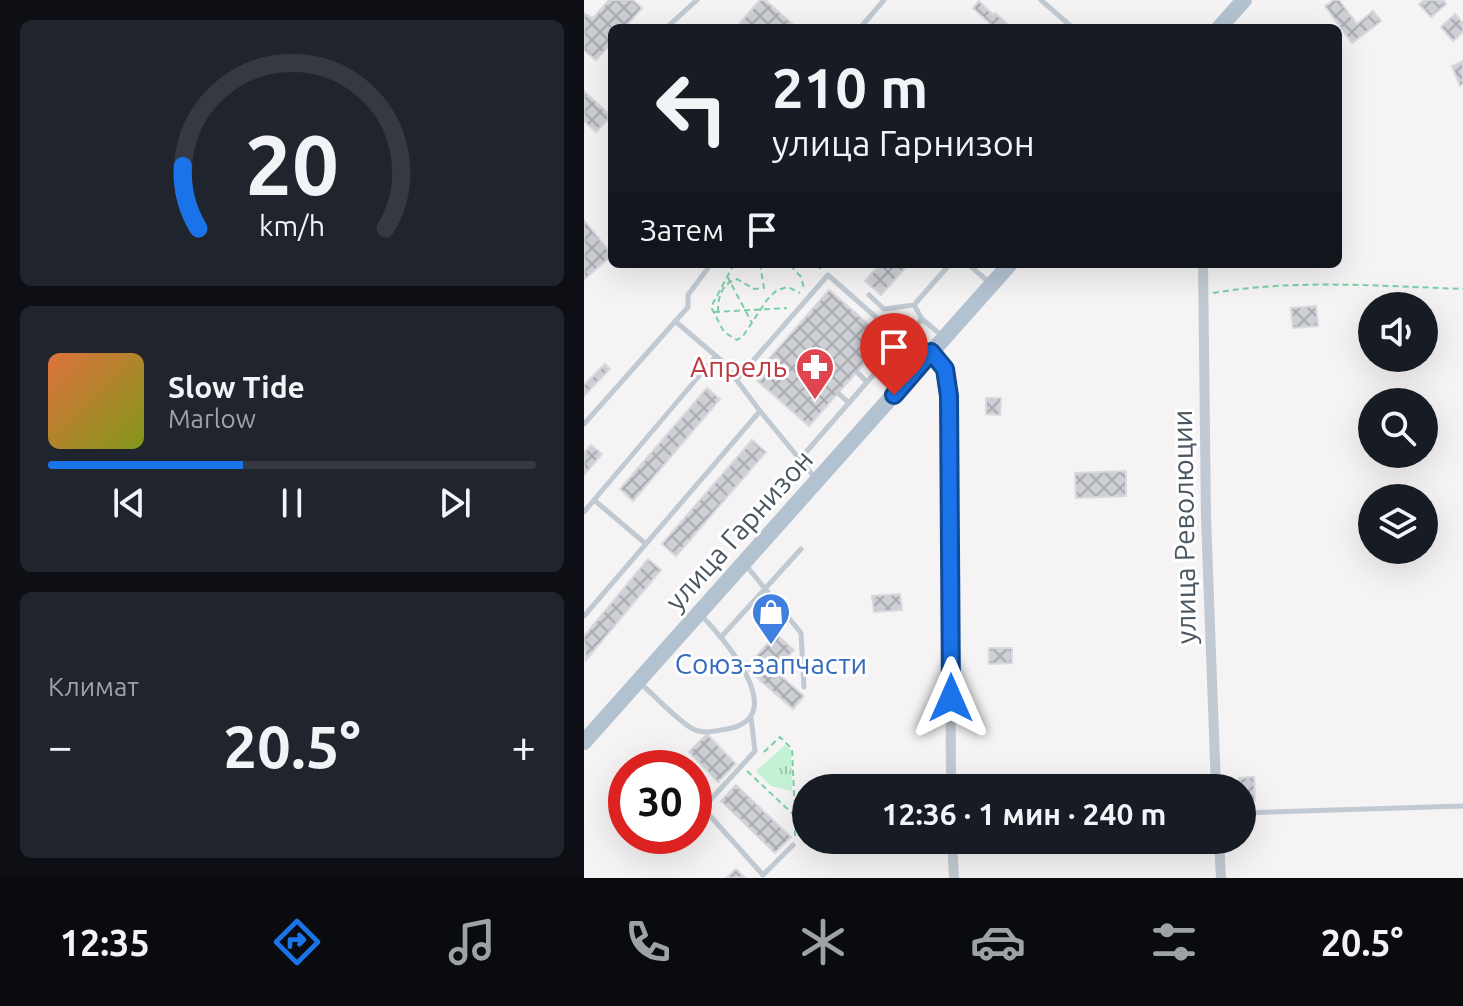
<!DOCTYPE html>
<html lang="ru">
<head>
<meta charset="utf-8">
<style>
  :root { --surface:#171b24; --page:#20242c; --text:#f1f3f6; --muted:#9ea1a6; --line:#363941; --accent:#1a73e8 }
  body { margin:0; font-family:Ubuntu,sans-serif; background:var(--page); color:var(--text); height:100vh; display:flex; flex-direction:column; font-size:30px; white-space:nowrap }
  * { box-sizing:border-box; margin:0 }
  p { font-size:26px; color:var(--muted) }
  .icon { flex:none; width:44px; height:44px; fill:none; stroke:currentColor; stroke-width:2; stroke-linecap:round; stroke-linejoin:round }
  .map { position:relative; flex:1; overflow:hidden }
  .panel { display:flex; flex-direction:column; gap:20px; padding:20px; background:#0d0f14; width:584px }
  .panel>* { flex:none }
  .hud { position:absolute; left:24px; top:24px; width:734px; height:244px; border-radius:12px; box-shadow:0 8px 32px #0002; background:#171b24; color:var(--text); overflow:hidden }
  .fabs { position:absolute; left:774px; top:292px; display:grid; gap:16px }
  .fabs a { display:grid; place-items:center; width:80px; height:80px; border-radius:50%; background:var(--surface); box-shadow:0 8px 32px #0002; font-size:40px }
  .speed { position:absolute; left:24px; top:750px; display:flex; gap:16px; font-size:40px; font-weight:700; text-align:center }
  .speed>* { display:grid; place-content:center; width:104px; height:104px; border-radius:50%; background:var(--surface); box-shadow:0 8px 32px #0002; line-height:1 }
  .speed .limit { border:12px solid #d22; background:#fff; color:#111 }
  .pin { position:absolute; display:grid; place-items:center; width:68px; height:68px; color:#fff; margin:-82px -34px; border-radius:50% 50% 50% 0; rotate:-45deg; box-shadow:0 0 8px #0007 }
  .pin .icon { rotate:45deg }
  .me { position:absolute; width:88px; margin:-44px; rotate:0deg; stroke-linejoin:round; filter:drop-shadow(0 0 6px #0008) }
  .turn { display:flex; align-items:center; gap:28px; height:168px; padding:0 32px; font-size:36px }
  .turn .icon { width:104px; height:104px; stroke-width:2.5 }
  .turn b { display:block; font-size:56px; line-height:68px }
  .then { display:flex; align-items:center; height:76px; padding:0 32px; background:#0003; gap:16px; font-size:30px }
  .big { font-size:60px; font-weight:700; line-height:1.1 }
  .panel .widget { flex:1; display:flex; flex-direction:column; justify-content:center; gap:12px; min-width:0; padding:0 28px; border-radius:12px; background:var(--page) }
  .panel .dial { align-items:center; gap:0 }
  .dial svg { height:208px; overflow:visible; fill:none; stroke:var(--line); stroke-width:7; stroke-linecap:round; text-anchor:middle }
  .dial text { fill:var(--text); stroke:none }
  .song { display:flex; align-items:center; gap:24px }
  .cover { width:96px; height:96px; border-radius:12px; background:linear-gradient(135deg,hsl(20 70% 55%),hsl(70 70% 35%)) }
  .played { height:8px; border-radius:4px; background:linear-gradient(90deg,var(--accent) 40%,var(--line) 40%) }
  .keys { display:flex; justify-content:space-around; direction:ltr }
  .heat { display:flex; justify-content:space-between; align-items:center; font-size:44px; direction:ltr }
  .trip { position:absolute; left:208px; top:774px; width:464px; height:80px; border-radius:40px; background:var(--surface); box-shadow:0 8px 32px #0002; font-weight:700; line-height:80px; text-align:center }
  .tab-bar { display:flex; height:128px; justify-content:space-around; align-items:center; background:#090b0e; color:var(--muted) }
  .tab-bar .icon { width:56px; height:56px }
  .tab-bar .on { color:var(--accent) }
  .tab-bar b { font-size:36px; color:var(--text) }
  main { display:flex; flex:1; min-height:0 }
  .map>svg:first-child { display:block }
  .grass { fill:url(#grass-tufts) }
  .building { fill:url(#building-cross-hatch); stroke:#d7d9de; stroke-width:2 }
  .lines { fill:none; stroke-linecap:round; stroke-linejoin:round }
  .path { stroke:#7ad0a6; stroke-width:2; stroke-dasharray:6 4; stroke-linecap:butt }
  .lane { stroke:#c1cad2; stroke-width:5 }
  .street { stroke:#c1cad2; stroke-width:10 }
  .primary { stroke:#b3c2d1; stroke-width:16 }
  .route-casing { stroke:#114b97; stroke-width:20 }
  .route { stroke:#1a73e8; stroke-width:14 }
  .labels { text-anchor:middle; stroke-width:6; stroke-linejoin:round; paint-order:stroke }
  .health-label { font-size:28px; fill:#be3a42; stroke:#fff; text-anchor:end }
  .street-label { font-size:28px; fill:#4a5661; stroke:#fff }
  .shop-label { font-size:28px; fill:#366cbe; stroke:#fff }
</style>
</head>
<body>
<main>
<section class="panel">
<div class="widget dial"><svg viewBox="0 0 100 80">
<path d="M14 69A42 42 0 1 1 86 69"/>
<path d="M14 69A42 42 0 0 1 8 45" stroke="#1a73e8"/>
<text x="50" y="56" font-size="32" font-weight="700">20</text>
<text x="50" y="72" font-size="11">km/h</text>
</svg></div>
<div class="widget">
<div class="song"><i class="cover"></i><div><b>Slow Tide</b><p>Marlow</p></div></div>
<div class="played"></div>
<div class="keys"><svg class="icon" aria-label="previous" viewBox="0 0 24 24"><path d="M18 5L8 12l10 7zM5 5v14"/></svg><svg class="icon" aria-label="pause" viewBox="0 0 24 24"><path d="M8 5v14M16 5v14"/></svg><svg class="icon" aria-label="next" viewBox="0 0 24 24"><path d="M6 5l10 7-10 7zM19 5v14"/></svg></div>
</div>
<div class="widget"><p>Климат</p>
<div class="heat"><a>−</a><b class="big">20.5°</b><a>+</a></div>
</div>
</section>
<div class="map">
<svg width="879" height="878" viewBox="0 0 879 878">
  <defs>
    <pattern id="grass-tufts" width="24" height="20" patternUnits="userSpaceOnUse" patternTransform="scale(2)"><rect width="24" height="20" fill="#c3f1d5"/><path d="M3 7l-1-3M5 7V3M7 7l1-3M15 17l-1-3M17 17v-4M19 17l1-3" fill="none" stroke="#a0c6b0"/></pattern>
    <pattern id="building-cross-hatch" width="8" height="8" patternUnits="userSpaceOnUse" patternTransform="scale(2)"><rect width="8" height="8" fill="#cdcfd5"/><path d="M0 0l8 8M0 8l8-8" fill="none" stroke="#a8abb0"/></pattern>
  </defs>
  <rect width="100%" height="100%" fill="#f5f3f3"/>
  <path class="grass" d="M201 745 207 750 208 791 187 786 172 771Z"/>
  <path class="building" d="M25 0H49L58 8 40 28H28V42L12 60 0 50V13L9 18Z
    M176 0H181L213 28H162L156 23Z
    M750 0H755L773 24 789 11 797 21 768 43 741 6Z
    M840 0H859L862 4 847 17 835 4Z
    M395 1 409 15 411 13 428 28H411L389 8Z
    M871 14 879 23V32L869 41 857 27Z
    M879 61V84L876 86 868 66Z
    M0 91 27 116 12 132 0 121Z
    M0 220 28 255 0 280Z
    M296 264H325L297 295 281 281Z
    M245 290 302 339 225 426 169 377Z
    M732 306 734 326 709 328 707 308Z
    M21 364 26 369 0 396V385Z
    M123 388 136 399 49 501 36 489Z
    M402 398H417L416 415 402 414Z
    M168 440 182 452 92 556 78 544Z
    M7 445 18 454 0 475V453Z
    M542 471V496L492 498 491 473Z
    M64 559 77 570 2 660 0 636Z
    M316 594 318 610 290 612 288 596Z
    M192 634 210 650 191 671 220 696 209 709 162 668Z
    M405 648H428V663L405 664Z
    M123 734 152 764 134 782 105 752Z
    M670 777 671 800 658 801 655 778Z
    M152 785 207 837 191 853 137 801Z
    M152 869 160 877 144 878 143 877Z"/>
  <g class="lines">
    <path class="path" d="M150 264 127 307 140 332 153 340 159 336 183 300 193 290 204 287 216 293
      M186 264 207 266 217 277 220 288
      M233 264 237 270
      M143 276 168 323
      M629 293C711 279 796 286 879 289
      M130 312 203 308
      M134 312C134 297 137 284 153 279L170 289 180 288 176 264
      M180 752 196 737 208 749 211 816
      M163 771 211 816V836"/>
    <path class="lane" d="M457 0 489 28
      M82 28 113 0
      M276 28 300 0
      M384 264 407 284
      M285 295 300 309 330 305
      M338 319 330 305 366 264
      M91 321 139 362 176 411
      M273 372 283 382
      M153 379 244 275 319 341
      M254 393 265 403
      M0 424 104 307V295L127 264
      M216 459 338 319 357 335
      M0 512 10 500
      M62 544 10 500 132 356
      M161 564 217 633 220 687
      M0 616 176 411 232 479
      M138 636 217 549
      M56 683C72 697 89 716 107 728 119 735 130 731 143 729 209 717 138 636 116 614
      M167 717 171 751 119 808 179 875 209 845
      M658 813 879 806"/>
    <path class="street" d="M619 264 622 518 632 788
      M347 352 361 369 365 396 367 788
      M368 840 370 878
      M635 840 637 878"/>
    <path class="primary" d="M635 28 660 0
      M0 742 426 264"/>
  </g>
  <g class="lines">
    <g class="route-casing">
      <path id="route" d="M310 395 347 352 361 369 365 396 367 698"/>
    </g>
    <use href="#route" class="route"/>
  </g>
  <defs>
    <g id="pharmacy-pin" transform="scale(2)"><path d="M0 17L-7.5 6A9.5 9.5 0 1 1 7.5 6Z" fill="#e0444e" stroke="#fff"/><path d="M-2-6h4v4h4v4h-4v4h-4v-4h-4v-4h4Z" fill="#fff"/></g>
    <g id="shop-pin" transform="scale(2)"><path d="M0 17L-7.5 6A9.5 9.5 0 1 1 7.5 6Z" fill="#3f7fe0" stroke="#fff"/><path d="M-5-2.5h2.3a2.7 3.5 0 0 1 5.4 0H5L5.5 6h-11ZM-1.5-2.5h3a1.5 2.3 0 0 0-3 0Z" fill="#fff"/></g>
  </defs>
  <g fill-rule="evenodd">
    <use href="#pharmacy-pin" x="231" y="367"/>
    <use href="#shop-pin" x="187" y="612"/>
  </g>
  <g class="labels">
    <g class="health-label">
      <text x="203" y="377">Апрель</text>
    </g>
    <g class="street-label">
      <text transform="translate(600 527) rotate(-91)" y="10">улица Революции</text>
      <text transform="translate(155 530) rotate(-48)" y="10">улица Гарнизон</text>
    </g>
    <g class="shop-label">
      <text x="187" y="674">Союз-запчасти</text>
    </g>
  </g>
</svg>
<div class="fabs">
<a><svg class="icon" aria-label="sound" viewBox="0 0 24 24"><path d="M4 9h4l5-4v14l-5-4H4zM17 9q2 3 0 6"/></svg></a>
<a><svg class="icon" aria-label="search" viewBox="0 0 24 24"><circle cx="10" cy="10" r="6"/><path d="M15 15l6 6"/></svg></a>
<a><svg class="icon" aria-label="layers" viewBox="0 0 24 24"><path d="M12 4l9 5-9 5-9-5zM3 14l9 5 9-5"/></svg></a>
</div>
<div class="speed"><div class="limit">30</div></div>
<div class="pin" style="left:310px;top:395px;background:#d93025"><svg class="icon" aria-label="arrive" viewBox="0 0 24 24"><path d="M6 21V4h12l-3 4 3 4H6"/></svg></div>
<svg class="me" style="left:367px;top:698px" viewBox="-20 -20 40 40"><path d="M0-17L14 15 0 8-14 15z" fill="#1a73e8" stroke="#fff" stroke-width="4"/></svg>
<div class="trip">12:36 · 1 мин · 240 m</div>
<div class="hud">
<div class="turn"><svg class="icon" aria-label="left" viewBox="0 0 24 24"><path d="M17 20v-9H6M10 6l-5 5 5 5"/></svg><div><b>210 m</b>улица Гарнизон</div></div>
<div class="then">Затем<svg class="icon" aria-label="arrive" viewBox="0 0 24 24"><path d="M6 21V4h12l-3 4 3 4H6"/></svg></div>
</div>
</div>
</main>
<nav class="tab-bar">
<b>12:35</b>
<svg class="icon on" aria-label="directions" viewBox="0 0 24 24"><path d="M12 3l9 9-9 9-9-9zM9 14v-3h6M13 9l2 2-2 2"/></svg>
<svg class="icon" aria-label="music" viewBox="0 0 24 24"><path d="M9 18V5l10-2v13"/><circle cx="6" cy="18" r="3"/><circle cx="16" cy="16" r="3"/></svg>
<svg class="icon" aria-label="phone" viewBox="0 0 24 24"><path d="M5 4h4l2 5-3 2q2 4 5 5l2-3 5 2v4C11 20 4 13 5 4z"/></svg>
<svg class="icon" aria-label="climate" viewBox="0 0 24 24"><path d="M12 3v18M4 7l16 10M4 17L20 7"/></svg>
<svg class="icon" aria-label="car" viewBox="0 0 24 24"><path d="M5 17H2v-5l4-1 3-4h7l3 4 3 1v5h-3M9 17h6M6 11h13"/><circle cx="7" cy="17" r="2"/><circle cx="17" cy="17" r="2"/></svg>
<svg class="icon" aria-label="filters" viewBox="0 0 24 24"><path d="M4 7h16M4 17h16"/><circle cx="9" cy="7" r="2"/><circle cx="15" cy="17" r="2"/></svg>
<b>20.5°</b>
</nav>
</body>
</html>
